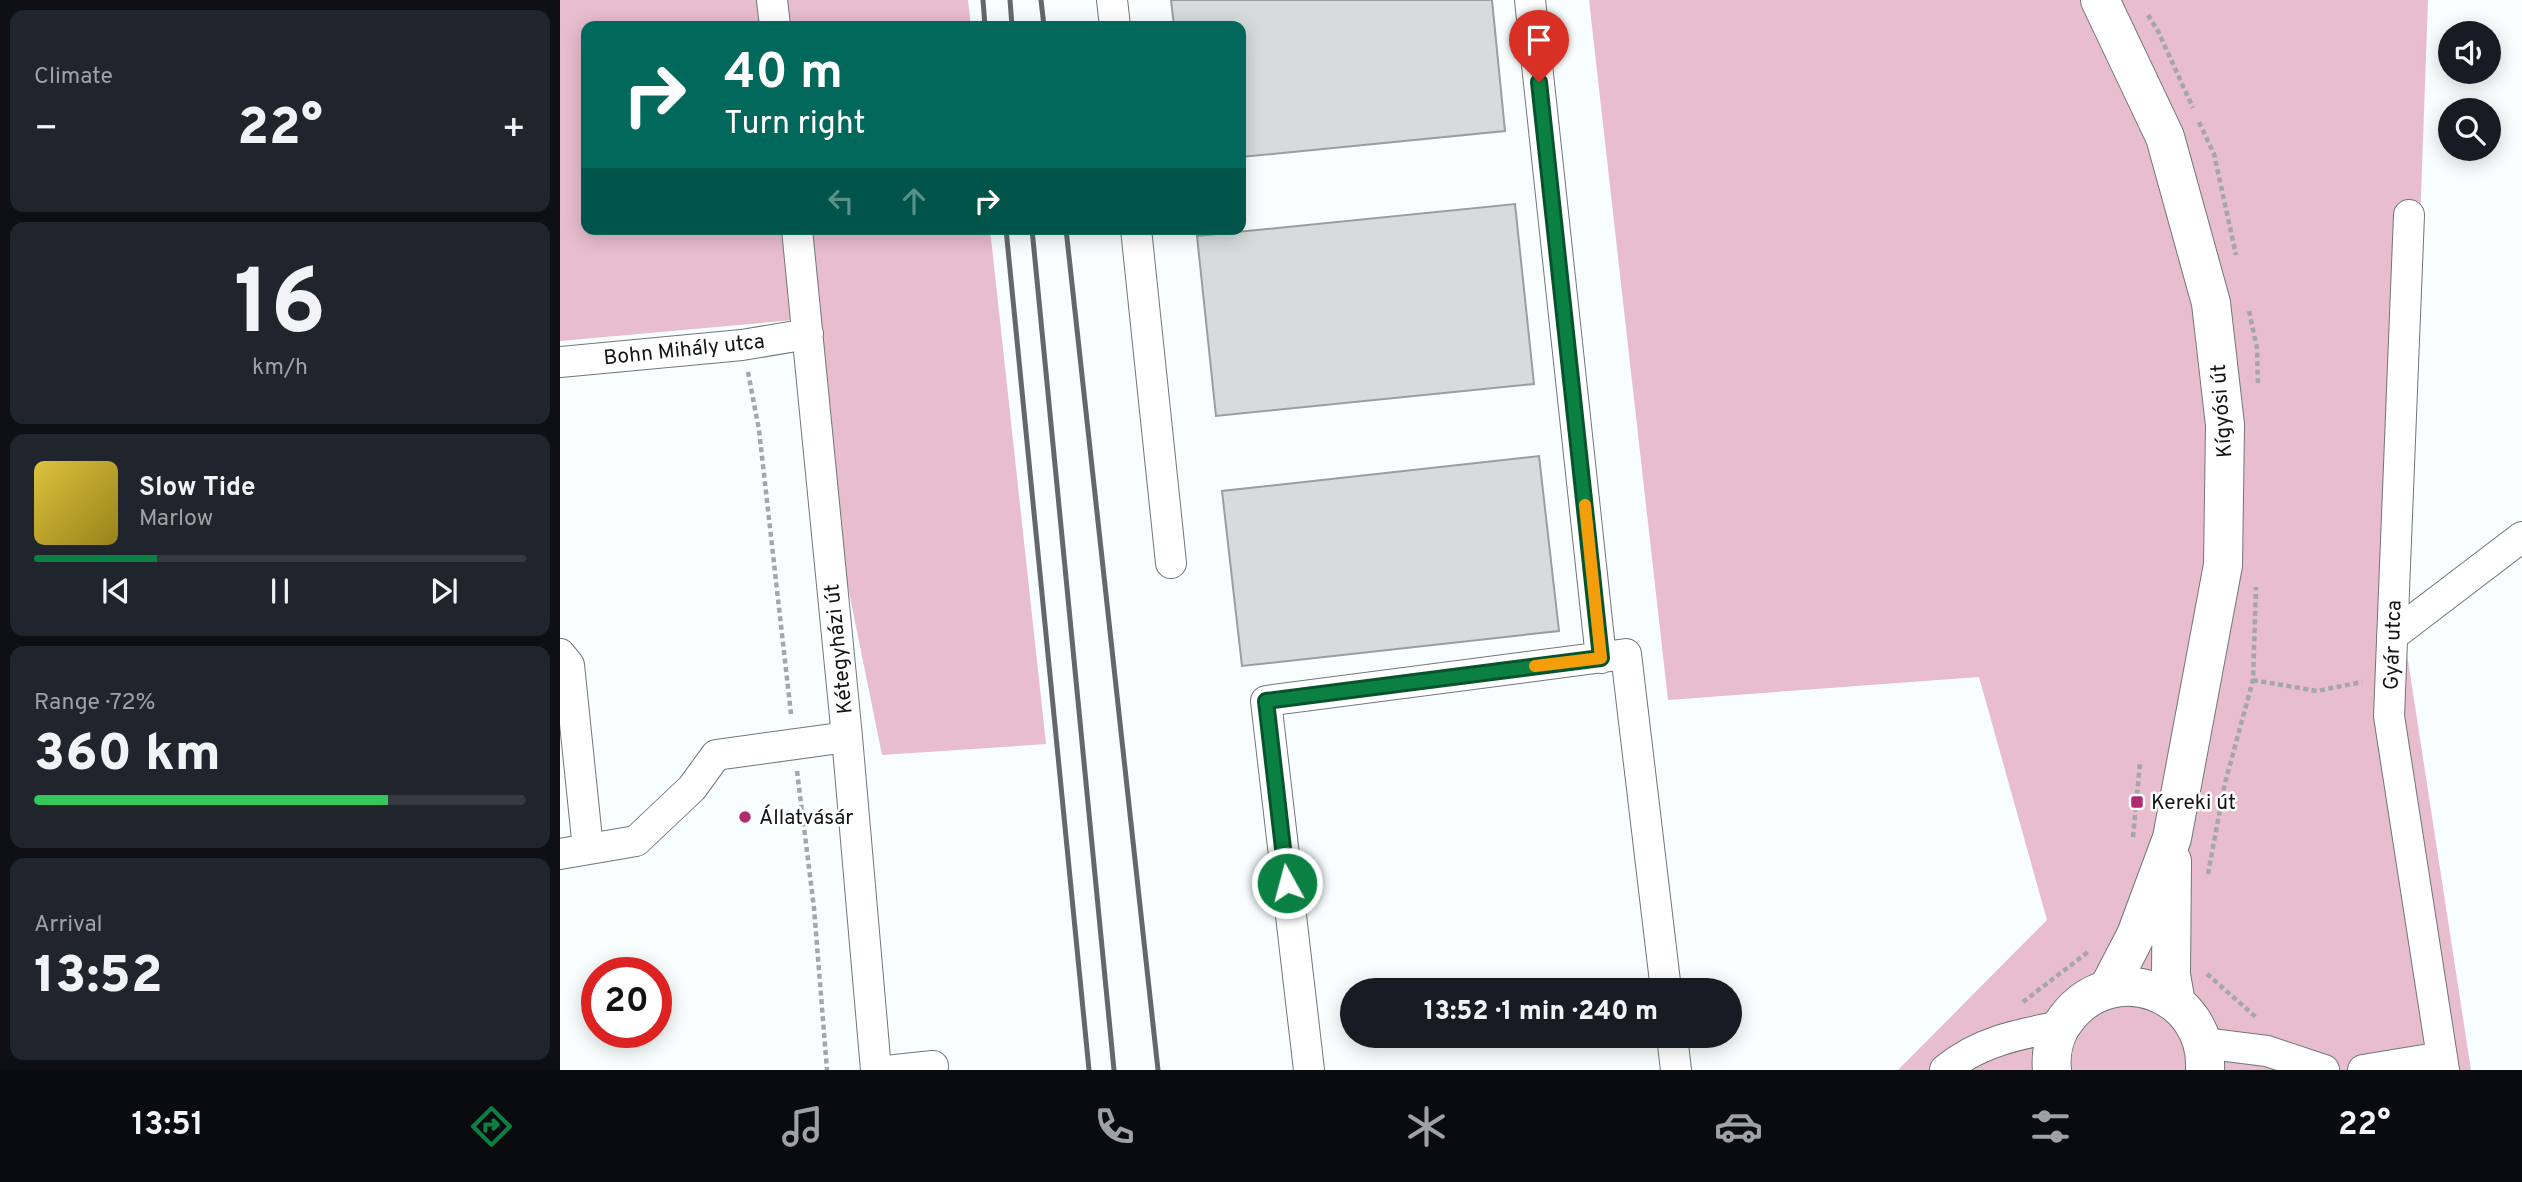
<!DOCTYPE html>
<html lang="en">
<head>
<meta charset="utf-8">
<style>
  :root { --surface:#171b24; --page:#20242c; --text:#f1f3f6; --muted:#9ea1a6; --line:#363941; --accent:#0b8043 }
  body { margin:0; font-family:Overpass,sans-serif; background:var(--page); color:var(--text); height:100vh; display:flex; flex-direction:column; font-size:26px; white-space:nowrap }
  * { box-sizing:border-box; margin:0 }
  p { font-size:23px; color:var(--muted) }
  .icon { flex:none; width:38px; height:38px; fill:none; stroke:currentColor; stroke-width:2; stroke-linecap:round; stroke-linejoin:round }
  .map { position:relative; flex:1; overflow:hidden }
  .sheet { display:flex; flex-direction:column; gap:10px; padding:10px; background:#0d0f14; width:560px }
  .sheet>* { flex:none }
  .top-card { position:absolute; left:21px; top:21px; width:665px; height:214px; border-radius:14px; box-shadow:0 4px 18px #0003; background:#00695c; color:#fff; overflow:hidden }
  .controls { position:absolute; left:1878px; top:21px; display:grid; gap:14px }
  .controls a { display:grid; place-items:center; width:63px; height:63px; border-radius:50%; background:var(--surface); box-shadow:0 4px 18px #0003; font-size:35px }
  .speed { position:absolute; left:21px; top:957px; display:flex; gap:14px; font-size:35px; font-weight:700; text-align:center }
  .speed>* { display:grid; place-content:center; width:91px; height:91px; border-radius:50%; background:var(--surface); box-shadow:0 4px 18px #0003; line-height:1 }
  .speed .limit { border:10px solid #d22; background:#fff; color:#111 }
  .pin { position:absolute; display:grid; place-items:center; width:60px; height:60px; color:#fff; margin:-72px -30px; border-radius:50% 50% 50% 0; rotate:-45deg; box-shadow:0 0 7px #0007 }
  .pin .icon { rotate:45deg }
  .me { position:absolute; width:77px; margin:-38px; rotate:353deg; stroke-linejoin:round; filter:drop-shadow(0 0 5px #0008) }
  .turn { display:flex; align-items:center; gap:24px; height:147px; padding:0 28px; font-size:32px }
  .turn .icon { width:91px; height:91px; stroke-width:2.5 }
  .turn b { display:block; font-size:49px; line-height:60px }
  .lanes { display:flex; align-items:center; height:66px; padding:0 28px; background:#0003; justify-content:center; gap:35px; direction:ltr }
  .lanes .off { opacity:.35 }
  .big { font-size:52px; font-weight:800; line-height:1.1 }
  .sheet .card { flex:1; display:flex; flex-direction:column; justify-content:center; gap:10px; min-width:0; padding:0 24px; border-radius:14px; background:var(--page) }
  .sheet .dial { align-items:center; gap:0 }
  .dial b { font-size:91px; line-height:1 }
  .song { display:flex; align-items:center; gap:21px }
  .cover { width:84px; height:84px; border-radius:10px; background:linear-gradient(135deg,hsl(50 70% 55%),hsl(50 70% 35%)) }
  .played { height:7px; border-radius:4px; background:linear-gradient(90deg,var(--accent) 25%,var(--line) 25%) }
  .keys { display:flex; justify-content:space-around; direction:ltr }
  .heat { display:flex; justify-content:space-between; align-items:center; font-size:38px; direction:ltr }
  .charge { height:10px; border-radius:5px; background:linear-gradient(90deg,#34c759 72%,var(--line) 0) }
  .trip { position:absolute; left:780px; top:978px; width:402px; height:70px; border-radius:35px; background:var(--surface); box-shadow:0 4px 18px #0003; font-weight:800; line-height:70px; text-align:center }
  .menu { display:flex; height:112px; justify-content:space-around; align-items:center; background:#090b0e; color:var(--muted) }
  .menu .icon { width:49px; height:49px }
  .menu .on { color:var(--accent) }
  .menu b { font-size:32px; color:var(--text) }
  main { display:flex; flex:1; min-height:0 }
  .map>svg:first-child { display:block }
  .green { fill:#e8bdcd }
  .building { fill:#d6dbdc; stroke:#999e9f; stroke-width:2 }
  .lines { fill:none; stroke-linecap:round; stroke-linejoin:round }
  .minor-casing { stroke:#727678; stroke-width:32 }
  .major-casing { stroke:#727678; stroke-width:40 }
  .path { stroke:#a3a7a8; stroke-width:4.5; stroke-dasharray:5 3.5; stroke-linecap:butt }
  .minor { stroke:#fff; stroke-width:30 }
  .major { stroke:#fff; stroke-width:38 }
  .rail { stroke:#656869; stroke-width:5 }
  .route-casing { stroke:#07532c; stroke-width:18 }
  .route { stroke:#0b8043; stroke-width:12 }
  .slow { stroke:#f59e0b; stroke-width:12 }
  .poi-dot { fill:#b02a6f; stroke:#fff; stroke-width:2.5 }
  .labels { text-anchor:middle; stroke-width:5; stroke-linejoin:round; paint-order:stroke }
  .street-label { font-size:21px; fill:#131415; stroke:#fff }
  .poi-label { font-size:21px; fill:#131415; stroke:#fff; text-anchor:start }
</style>
</head>
<body>
<main>
<section class="sheet">
<div class="card"><p>Climate</p>
<div class="heat"><a>−</a><b class="big">22°</b><a>+</a></div>
</div>
<div class="card dial"><b>16</b><p>km/h</p></div>
<div class="card">
<div class="song"><i class="cover"></i><div><b>Slow Tide</b><p>Marlow</p></div></div>
<div class="played"></div>
<div class="keys"><svg class="icon" aria-label="previous" viewBox="0 0 24 24"><path d="M18 5L8 12l10 7zM5 5v14"/></svg><svg class="icon" aria-label="pause" viewBox="0 0 24 24"><path d="M8 5v14M16 5v14"/></svg><svg class="icon" aria-label="next" viewBox="0 0 24 24"><path d="M6 5l10 7-10 7zM19 5v14"/></svg></div>
</div>
<div class="card"><p>Range · 72%</p><b class="big">360 km</b><div class="charge"></div></div>
<div class="card"><p>Arrival</p><b class="big">13:52</b></div>
</section>
<div class="map">
<svg width="1962" height="1070" viewBox="0 0 1962 1070">
  <rect width="100%" height="100%" fill="#f8fdfe"/>
  <path class="green" d="M0 0H408L411 26H26V229H430L486 744 322 755 234 320 0 341Z
    M1029 0H1868L1845 641 1911 1070H1338L1487 920 1419 677 1108 700Z"/>
  <path class="building" d="M611 0H932L945 131 681 157V26H614Z
    M955 204 974 384 656 416 637 236Z
    M979 456 999 631 682 666 662 491Z"/>
  <g class="lines">
    <g class="minor-casing">
      <path id="minor" d="M212 0 215 26
        M552 0 555 26
        M970 0 1041 658
        M1849 215 1829 716 1884 1070
        M237 229 287 737 316 1070
        M576 229 611 563
        M0 362 182 345 248 334
        M1832 636 1962 537
        M0 654 9 665 28 849
        M0 854 76 841 132 788 156 755 287 737
        M1112 1036 1116 1070
        M1643 1043 1707 1051 1764 1070
        M335 1070 373 1066
        M749 1070 706 701 1066 654 1106 990
        M1385 1070C1418 1042 1459 1034 1501 1026
        M1803 1070 1882 1057"/>
    </g>
    <g class="major-casing">
      <path id="major" d="M1540 0 1605 137 1651 303 1665 425 1663 565 1612 838 1576 935 1548 989
        M1612 861 1611 975 1616 1003
        M1492 1070C1490 1052 1495 1033 1506 1019 1553 956 1649 992 1645 1070"/>
    </g>
    <path class="path" d="M1588 15 1598 31 1633 108
      M1639 122 1654 154 1676 255
      M1689 311 1697 348 1698 386
      M188 372 199 430 231 714
      M1693 680 1757 691 1802 682
      M237 771 254 908 267 1070
      M1573 837 1580 763
      M1648 874 1665 783 1693 680 1696 587
      M1647 974 1698 1019
      M1463 1002 1528 952"/>
    <use href="#minor" class="minor"/>
    <use href="#major" class="major"/>
    <path class="rail" d="M423 0 425 26
      M450 0 452 26
      M481 0 484 26
      M446 229 529 1070
      M472 229 554 1070
      M506 229 598 1070"/>
  </g>
  <g class="lines">
    <g class="route-casing">
      <path id="route" d="M727 883 706 701 1041 658 979 82"/>
    </g>
    <use href="#route" class="route"/>
    <path class="slow" d="M975 666 1041 658 1025 505"/>
  </g>
  <g class="poi-dot">
    <rect x="1570" y="795" width="14" height="14" rx="3.5"/>
    <circle cx="185" cy="817" r="7"/>
  </g>
  <g class="labels">
    <g class="street-label">
      <text transform="translate(124 349) rotate(-6)" y="7">Bohn Mihály utca</text>
      <text transform="translate(1661 411) rotate(-94)" y="7">Kígyósi út</text>
      <text transform="translate(1832 645) rotate(-88)" y="7">Gyár utca</text>
      <text transform="translate(278 649) rotate(-96)" y="7">Kétegyházi út</text>
    </g>
    <g class="poi-label">
      <text x="1591" y="809">Kereki út</text>
      <text x="199" y="824">Állatvásár</text>
    </g>
  </g>
</svg>
<div class="controls">
<a><svg class="icon" aria-label="sound" viewBox="0 0 24 24"><path d="M4 9h4l5-4v14l-5-4H4zM17 9q2 3 0 6"/></svg></a>
<a><svg class="icon" aria-label="search" viewBox="0 0 24 24"><circle cx="10" cy="10" r="6"/><path d="M15 15l6 6"/></svg></a>
</div>
<div class="speed"><div class="limit">20</div></div>
<div class="pin" style="left:979px;top:82px;background:#d93025"><svg class="icon" aria-label="arrive" viewBox="0 0 24 24"><path d="M6 21V4h12l-3 4 3 4H6"/></svg></div>
<svg class="me" style="left:727px;top:883px" viewBox="-20 -20 40 40"><circle r="17" fill="#0b8043" stroke="#fff" stroke-width="3"/><path d="M0-11L8 9 0 5-8 9z" fill="#fff"/></svg>
<div class="trip">13:52 · 1 min · 240 m</div>
<div class="top-card">
<div class="turn"><svg class="icon" aria-label="right" viewBox="0 0 24 24"><path d="M7 20v-9h11M14 6l5 5-5 5"/></svg><div><b>40 m</b>Turn right</div></div>
<div class="lanes"><svg class="icon off" aria-label="left" viewBox="0 0 24 24"><path d="M17 20v-9H6M10 6l-5 5 5 5"/></svg><svg class="icon off" aria-label="ahead" viewBox="0 0 24 24"><path d="M12 20V5M6 11l6-6 6 6"/></svg><svg class="icon" aria-label="right" viewBox="0 0 24 24"><path d="M7 20v-9h11M14 6l5 5-5 5"/></svg></div>
</div>
</div>
</main>
<nav class="menu">
<b>13:51</b>
<svg class="icon on" aria-label="directions" viewBox="0 0 24 24"><path d="M12 3l9 9-9 9-9-9zM9 14v-3h6M13 9l2 2-2 2"/></svg>
<svg class="icon" aria-label="music" viewBox="0 0 24 24"><path d="M9 18V5l10-2v13"/><circle cx="6" cy="18" r="3"/><circle cx="16" cy="16" r="3"/></svg>
<svg class="icon" aria-label="phone" viewBox="0 0 24 24"><path d="M5 4h4l2 5-3 2q2 4 5 5l2-3 5 2v4C11 20 4 13 5 4z"/></svg>
<svg class="icon" aria-label="climate" viewBox="0 0 24 24"><path d="M12 3v18M4 7l16 10M4 17L20 7"/></svg>
<svg class="icon" aria-label="car" viewBox="0 0 24 24"><path d="M5 17H2v-5l4-1 3-4h7l3 4 3 1v5h-3M9 17h6M6 11h13"/><circle cx="7" cy="17" r="2"/><circle cx="17" cy="17" r="2"/></svg>
<svg class="icon" aria-label="filters" viewBox="0 0 24 24"><path d="M4 7h16M4 17h16"/><circle cx="9" cy="7" r="2"/><circle cx="15" cy="17" r="2"/></svg>
<b>22°</b>
</nav>
</body>
</html>
